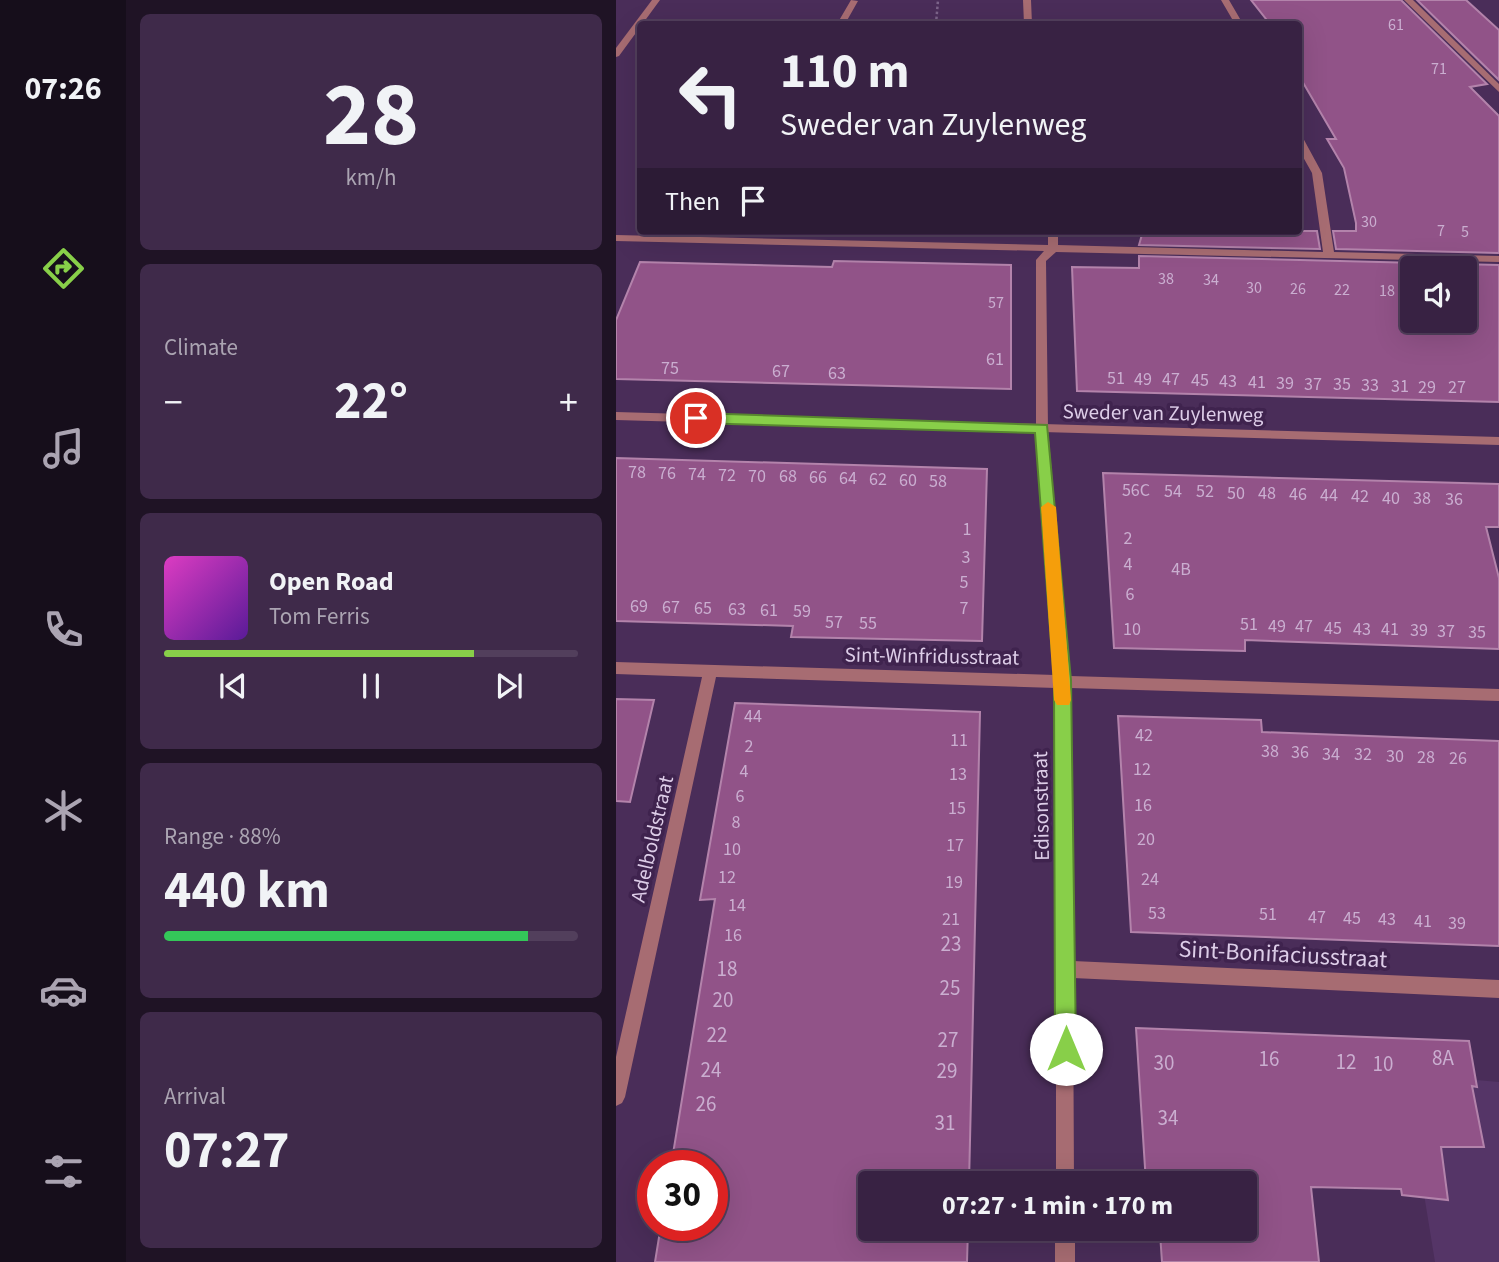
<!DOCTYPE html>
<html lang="en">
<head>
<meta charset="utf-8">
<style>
  :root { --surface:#382243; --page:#3f2a4a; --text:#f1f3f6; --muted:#aba4b2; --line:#523f5c; --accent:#88cf49 }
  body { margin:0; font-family:"Source Sans 3",sans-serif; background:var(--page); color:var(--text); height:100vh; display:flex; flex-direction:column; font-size:26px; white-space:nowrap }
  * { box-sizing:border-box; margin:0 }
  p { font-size:23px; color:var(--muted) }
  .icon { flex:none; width:38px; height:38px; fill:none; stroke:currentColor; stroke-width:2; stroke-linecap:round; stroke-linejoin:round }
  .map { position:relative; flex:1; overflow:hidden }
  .sheet { display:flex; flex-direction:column; gap:14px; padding:14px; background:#1f1325; width:490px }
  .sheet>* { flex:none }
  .guide { position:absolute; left:21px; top:21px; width:665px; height:214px; border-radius:7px; box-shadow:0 7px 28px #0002,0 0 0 2px var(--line); background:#382243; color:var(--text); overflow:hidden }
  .buttons { position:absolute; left:784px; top:256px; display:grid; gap:14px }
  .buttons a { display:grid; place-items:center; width:77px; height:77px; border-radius:7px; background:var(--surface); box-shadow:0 7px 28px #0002,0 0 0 2px var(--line); font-size:35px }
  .speed { position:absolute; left:21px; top:1150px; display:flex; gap:14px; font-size:35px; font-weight:700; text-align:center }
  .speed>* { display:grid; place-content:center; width:91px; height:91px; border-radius:50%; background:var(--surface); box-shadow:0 7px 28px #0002,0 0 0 2px var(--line); line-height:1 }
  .speed .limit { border:10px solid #d22; background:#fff; color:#111 }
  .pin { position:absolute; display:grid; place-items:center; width:60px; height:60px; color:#fff; margin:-30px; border:4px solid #fff; border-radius:50%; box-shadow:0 2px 7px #0007 }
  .me { position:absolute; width:77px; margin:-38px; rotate:0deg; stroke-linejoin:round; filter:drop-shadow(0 0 5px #0008) }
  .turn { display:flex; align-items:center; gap:24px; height:147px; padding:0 28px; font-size:32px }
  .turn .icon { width:91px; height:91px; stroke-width:2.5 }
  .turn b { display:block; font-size:49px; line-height:60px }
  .then { display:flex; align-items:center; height:66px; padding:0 28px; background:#0003; gap:14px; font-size:26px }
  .big { font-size:52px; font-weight:700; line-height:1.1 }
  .sheet .tile { flex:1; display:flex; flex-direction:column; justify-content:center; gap:10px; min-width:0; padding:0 24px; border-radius:10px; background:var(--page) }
  .sheet .dial { align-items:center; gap:0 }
  .dial b { font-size:91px; line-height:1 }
  .song { display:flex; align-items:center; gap:21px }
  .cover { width:84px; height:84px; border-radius:10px; background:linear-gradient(135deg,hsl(310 70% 55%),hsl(270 70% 35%)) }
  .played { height:7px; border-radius:4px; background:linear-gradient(90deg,var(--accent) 75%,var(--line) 75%) }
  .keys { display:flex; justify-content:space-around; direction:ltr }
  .heat { display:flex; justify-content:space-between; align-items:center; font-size:38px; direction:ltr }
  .charge { height:10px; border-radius:5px; background:linear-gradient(90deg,#34c759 88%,var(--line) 0) }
  .trip { position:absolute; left:242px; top:1171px; width:399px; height:70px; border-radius:7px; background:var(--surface); box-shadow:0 7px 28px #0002,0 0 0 2px var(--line); font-weight:700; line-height:70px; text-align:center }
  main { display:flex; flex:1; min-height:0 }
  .menu { display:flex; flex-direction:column; width:126px; justify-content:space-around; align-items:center; background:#160e1b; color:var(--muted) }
  .menu .icon { width:49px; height:49px }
  .menu .current { color:var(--accent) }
  .menu b { font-size:32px; color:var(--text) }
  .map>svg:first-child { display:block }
  .built { fill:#553567 }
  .building { fill:#915388; stroke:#b383ab; stroke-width:2; fill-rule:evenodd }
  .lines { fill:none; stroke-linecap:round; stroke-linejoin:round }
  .path { stroke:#7c648a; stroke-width:2.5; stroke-dasharray:2.5 2.5; stroke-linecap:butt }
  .minor { fill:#a76c72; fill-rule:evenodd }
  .tertiary { fill:#a76c72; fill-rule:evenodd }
  .route { fill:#88cf49; stroke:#58872f; stroke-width:2 }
  .slow { fill:#f59e0b }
  .labels { text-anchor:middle; stroke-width:7; stroke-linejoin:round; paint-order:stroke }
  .far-number-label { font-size:16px; fill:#caaed0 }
  .number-label { font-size:18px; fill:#caaed0 }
  .street-label { font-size:21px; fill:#ddcde8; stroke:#3f234e }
  .near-number-label { font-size:21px; fill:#caaed0 }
  .near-street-label { font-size:24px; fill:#ddcde8; stroke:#3f234e }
</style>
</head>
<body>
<main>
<nav class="menu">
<b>07:26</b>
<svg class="icon current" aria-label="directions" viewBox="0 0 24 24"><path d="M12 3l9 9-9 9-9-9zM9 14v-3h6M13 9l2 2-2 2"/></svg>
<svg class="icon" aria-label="music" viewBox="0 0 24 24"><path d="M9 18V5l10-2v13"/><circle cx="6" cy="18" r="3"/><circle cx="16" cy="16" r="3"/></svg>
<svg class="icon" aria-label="phone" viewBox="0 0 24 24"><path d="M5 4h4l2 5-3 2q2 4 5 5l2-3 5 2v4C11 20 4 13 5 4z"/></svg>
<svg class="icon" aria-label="climate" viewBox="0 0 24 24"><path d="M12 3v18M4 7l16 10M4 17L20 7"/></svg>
<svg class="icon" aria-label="car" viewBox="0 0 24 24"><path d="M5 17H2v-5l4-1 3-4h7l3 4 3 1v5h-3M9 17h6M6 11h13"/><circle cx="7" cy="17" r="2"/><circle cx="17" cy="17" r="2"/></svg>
<svg class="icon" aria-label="filters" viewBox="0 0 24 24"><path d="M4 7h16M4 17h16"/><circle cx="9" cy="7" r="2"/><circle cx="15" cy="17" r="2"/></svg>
</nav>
<section class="sheet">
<div class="tile dial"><b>28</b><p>km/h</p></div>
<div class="tile"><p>Climate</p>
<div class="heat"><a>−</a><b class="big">22°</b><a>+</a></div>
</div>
<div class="tile">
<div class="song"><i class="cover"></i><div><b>Open Road</b><p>Tom Ferris</p></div></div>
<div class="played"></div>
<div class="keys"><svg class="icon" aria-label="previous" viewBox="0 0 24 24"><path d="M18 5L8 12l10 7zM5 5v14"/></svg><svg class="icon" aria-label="pause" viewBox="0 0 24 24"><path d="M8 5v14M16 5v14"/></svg><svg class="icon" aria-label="next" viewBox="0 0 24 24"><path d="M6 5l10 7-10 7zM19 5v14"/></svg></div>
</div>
<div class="tile"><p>Range · 88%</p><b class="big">440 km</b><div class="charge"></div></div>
<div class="tile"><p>Arrival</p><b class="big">07:27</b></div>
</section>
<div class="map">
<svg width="883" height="1262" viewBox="0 0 883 1262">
  <rect width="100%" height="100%" fill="#4a2d59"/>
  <path class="built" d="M860 1080 883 1082V1262H819L800 1145 801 1084 860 1087Z"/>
  <path class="building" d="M635 0H785L871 84 854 87 883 116V253L720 249 717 231H740V223L728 168 711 139H720L682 74V24H654Z
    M801 0H850L883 30V80Z
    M527 231H701L704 249 523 245Z
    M523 256 883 265V402L461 391 456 267 523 268ZM796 268H849V320H796Z
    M218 261 395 265V389L0 379V320L24 262 216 267Z
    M0 458 371 469 366 641 175 637 177 626 0 621Z
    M487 473 883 484V527H870L883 578V649L629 640V651L498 648Z
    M0 699 38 700 14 802 0 801Z
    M119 703 364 712 353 1183H254V1228H352L351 1262H39L45 1225H96V1166H55L99 899 84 900Z
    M502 716 645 720 646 732 883 741V946L515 932Z
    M520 1028 853 1041 861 1087 856 1086 868 1147H825L832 1200 786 1195 785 1189 695 1187 703 1262H546L544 1233 532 1234V1228H628V1183H530Z"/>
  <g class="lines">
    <path class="path" d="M320 24 322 0"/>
    <path class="minor" d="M36 0H44L3 56 0 57V48Z
      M235 0 242 1 229 24H221Z
      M407 0H415L416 24H408Z
      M605 0H613L627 24H619Z
      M788 0H797L883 84V92Z
      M682 135 687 138 706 173 718 252 883 256V262L440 252 430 261 432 429 454 676 883 689V701L454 688 457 961 883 980V998L457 978 458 1183H440V688L100 677 9 1097 6 1103 0 1106V1057L86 677 0 674V662L439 675 420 429V260L428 251 0 241V235L432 245V231H442V245L707 252 696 173 682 148Z
      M439 1228H459V1262H439Z"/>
    <path class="tertiary" d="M0 412 883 437V445L0 420Z"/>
  </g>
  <path class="route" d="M80 413 431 425 455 680 460 1049 457 1056 450 1059 442 1056 439 1049 438 680 419 433 80 423 73 418Z"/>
  <path class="slow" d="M432 502 440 507 455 700 453 705H441L438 700 425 507Z"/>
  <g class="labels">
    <g class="far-number-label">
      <text x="780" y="30">61</text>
      <text x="823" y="74">71</text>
      <text x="753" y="227">30</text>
      <text x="825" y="236">7</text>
      <text x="849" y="237">5</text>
      <text x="550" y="284">38</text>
      <text x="595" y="285">34</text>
      <text x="638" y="293">30</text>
      <text x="682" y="294">26</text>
      <text x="726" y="295">22</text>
      <text x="771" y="296">18</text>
      <text x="380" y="308">57</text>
    </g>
    <g class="number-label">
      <text x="379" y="365">61</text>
      <text x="54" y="374">75</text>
      <text x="165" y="377">67</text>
      <text x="221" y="379">63</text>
      <text x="500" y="384">51</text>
      <text x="527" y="385">49</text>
      <text x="555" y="385">47</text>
      <text x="584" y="386">45</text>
      <text x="612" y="387">43</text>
      <text x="641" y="388">41</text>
      <text x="669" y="389">39</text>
      <text x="697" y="390">37</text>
      <text x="726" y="390">35</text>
      <text x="754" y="391">33</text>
      <text x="784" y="392">31</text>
      <text x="811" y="393">29</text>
      <text x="841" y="393">27</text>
      <text x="21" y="478">78</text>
      <text x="51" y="479">76</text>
      <text x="81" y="480">74</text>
      <text x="111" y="481">72</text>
      <text x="141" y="482">70</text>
      <text x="172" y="482">68</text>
      <text x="202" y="483">66</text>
      <text x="232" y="484">64</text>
      <text x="262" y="485">62</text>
      <text x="292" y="486">60</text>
      <text x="322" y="487">58</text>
      <text x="520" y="496">56C</text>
      <text x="557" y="497">54</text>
      <text x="589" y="497">52</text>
      <text x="620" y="499">50</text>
      <text x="651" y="499">48</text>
      <text x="682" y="500">46</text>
      <text x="713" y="501">44</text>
      <text x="744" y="502">42</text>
      <text x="775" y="504">40</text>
      <text x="806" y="504">38</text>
      <text x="838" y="505">36</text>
      <text x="351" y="535">1</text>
      <text x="512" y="544">2</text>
      <text x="350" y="563">3</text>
      <text x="512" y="570">4</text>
      <text x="565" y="575">4B</text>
      <text x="348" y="588">5</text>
      <text x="514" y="600">6</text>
      <text x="23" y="612">69</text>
      <text x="55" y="613">67</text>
      <text x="87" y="614">65</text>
      <text x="348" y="614">7</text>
      <text x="121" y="615">63</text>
      <text x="153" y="616">61</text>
      <text x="186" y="617">59</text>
      <text x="218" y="628">57</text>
      <text x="252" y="629">55</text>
      <text x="633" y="630">51</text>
      <text x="661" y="632">49</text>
      <text x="688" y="632">47</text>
      <text x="717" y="634">45</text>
      <text x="516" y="635">10</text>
      <text x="746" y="635">43</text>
      <text x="774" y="635">41</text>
      <text x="803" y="636">39</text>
      <text x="830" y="637">37</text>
      <text x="861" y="638">35</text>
      <text x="137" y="722">44</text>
      <text x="528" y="741">42</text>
      <text x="343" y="746">11</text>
      <text x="133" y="752">2</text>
      <text x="654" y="757">38</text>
      <text x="684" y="758">36</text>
      <text x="715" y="760">34</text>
      <text x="747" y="760">32</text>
      <text x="779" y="762">30</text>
      <text x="810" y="763">28</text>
      <text x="842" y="764">26</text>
      <text x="526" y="775">12</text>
      <text x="128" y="777">4</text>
      <text x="342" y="780">13</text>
      <text x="124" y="802">6</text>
      <text x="527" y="811">16</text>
      <text x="341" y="814">15</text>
      <text x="120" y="828">8</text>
      <text x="530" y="845">20</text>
      <text x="339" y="851">17</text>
      <text x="116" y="855">10</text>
      <text x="111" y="883">12</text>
      <text x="534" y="885">24</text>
      <text x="338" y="888">19</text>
      <text x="121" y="911">14</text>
      <text x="541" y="919">53</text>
      <text x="652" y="920">51</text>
      <text x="701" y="923">47</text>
      <text x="736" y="924">45</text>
      <text x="335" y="925">21</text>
      <text x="771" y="925">43</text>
      <text x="807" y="927">41</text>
      <text x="841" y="929">39</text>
      <text x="117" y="941">16</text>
    </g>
    <g class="street-label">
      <text transform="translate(547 413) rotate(1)" y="7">Sweder van Zuylenweg</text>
      <text transform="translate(316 656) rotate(1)" y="7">Sint-Winfridusstraat</text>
      <text transform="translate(425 806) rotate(-91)" y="7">Edisonstraat</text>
      <text transform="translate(36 839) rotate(-77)" y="7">Adelboldstraat</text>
    </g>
    <g class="near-number-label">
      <text x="335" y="951">23</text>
      <text x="111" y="976">18</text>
      <text x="334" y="995">25</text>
      <text x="107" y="1007">20</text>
      <text x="101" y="1042">22</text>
      <text x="332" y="1047">27</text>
      <text x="827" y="1065">8A</text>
      <text x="653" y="1066">16</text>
      <text x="730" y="1069">12</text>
      <text x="548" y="1070">30</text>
      <text x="767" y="1071">10</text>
      <text x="95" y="1077">24</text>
      <text x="331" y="1078">29</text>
      <text x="90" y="1111">26</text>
      <text x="552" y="1125">34</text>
      <text x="329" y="1130">31</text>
    </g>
    <g class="near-street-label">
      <text transform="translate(667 954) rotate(3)" y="8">Sint-Bonifaciusstraat</text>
    </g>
  </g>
</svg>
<div class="buttons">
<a><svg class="icon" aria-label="sound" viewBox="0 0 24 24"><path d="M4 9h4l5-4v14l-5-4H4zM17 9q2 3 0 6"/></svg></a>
</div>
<div class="speed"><div class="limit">30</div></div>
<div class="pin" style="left:80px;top:418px;background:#d93025"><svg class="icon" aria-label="arrive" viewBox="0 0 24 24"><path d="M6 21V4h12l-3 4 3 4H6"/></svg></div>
<svg class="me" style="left:450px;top:1049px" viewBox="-20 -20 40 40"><circle r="19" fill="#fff"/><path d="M0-13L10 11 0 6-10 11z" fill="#88cf49"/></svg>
<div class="trip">07:27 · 1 min · 170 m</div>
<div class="guide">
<div class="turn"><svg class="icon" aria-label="left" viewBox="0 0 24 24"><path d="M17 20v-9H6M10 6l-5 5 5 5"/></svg><div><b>110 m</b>Sweder van Zuylenweg</div></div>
<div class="then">Then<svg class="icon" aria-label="arrive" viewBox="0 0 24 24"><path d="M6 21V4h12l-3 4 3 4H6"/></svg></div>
</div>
</div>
</main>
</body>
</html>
